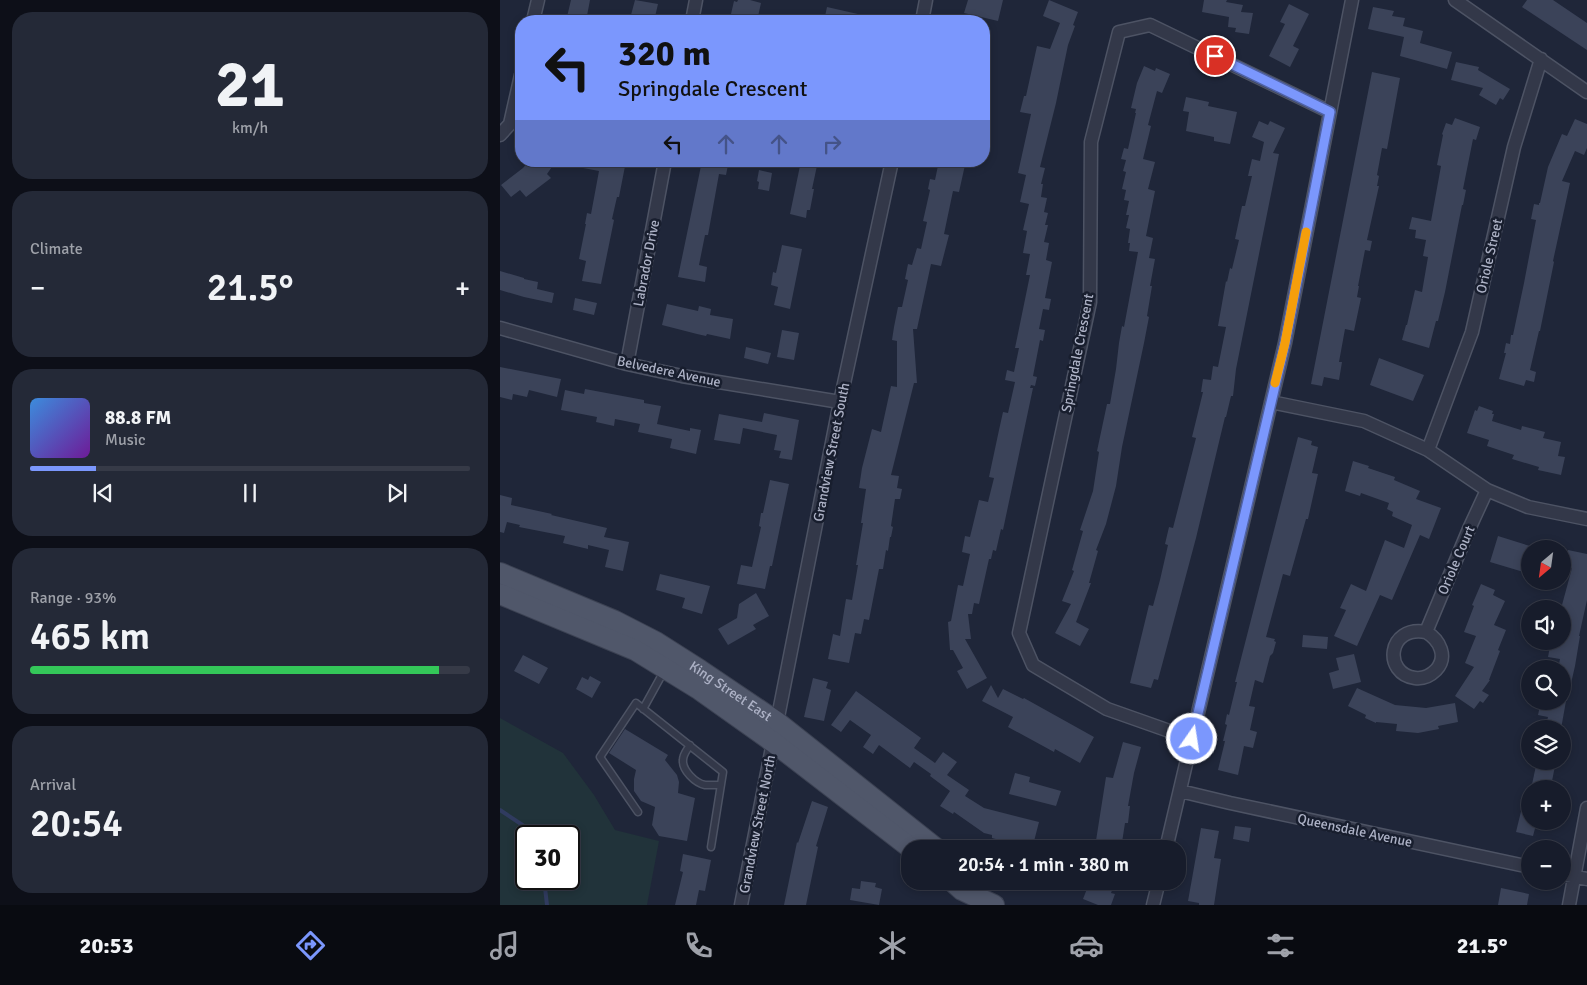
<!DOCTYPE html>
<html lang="en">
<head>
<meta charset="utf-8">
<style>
  :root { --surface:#171c2b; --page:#242937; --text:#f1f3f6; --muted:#9ea1a9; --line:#363a47; --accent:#7b97fd }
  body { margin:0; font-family:Signika,sans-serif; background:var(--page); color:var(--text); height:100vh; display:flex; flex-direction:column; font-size:19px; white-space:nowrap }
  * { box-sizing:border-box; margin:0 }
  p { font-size:16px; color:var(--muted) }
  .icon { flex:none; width:28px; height:28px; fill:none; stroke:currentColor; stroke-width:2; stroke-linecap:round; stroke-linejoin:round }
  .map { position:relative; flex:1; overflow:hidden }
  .drawer { display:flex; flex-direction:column; gap:12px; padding:12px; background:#0d0f18; width:500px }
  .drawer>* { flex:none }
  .hud { position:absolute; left:15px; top:15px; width:475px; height:152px; border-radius:20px; box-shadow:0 2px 8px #0003,0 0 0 1px var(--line); background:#7b97fd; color:#111; overflow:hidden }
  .needle { width:32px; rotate:209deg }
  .fabs { position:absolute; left:1021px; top:540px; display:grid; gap:10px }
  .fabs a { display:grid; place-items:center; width:50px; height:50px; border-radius:50%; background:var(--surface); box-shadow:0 2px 8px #0003,0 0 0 1px var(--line); font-size:25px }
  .speed { position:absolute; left:15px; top:825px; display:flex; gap:10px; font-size:25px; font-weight:700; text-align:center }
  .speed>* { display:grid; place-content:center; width:65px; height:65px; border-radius:50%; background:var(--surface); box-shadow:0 2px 8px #0003,0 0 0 1px var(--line); line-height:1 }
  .speed .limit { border:2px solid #111; border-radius:8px; background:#fff; color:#111 }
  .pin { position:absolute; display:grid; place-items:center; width:42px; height:42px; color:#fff; margin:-21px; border:2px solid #fff; border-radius:50%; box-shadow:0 1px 5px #0007 }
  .me { position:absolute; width:55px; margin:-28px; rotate:13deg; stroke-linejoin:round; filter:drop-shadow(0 0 4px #0008) }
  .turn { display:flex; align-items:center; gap:18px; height:105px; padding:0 20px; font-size:22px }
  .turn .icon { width:65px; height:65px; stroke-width:2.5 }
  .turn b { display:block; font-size:35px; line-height:42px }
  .lanes { display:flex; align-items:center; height:48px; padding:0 20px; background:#0003; justify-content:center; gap:25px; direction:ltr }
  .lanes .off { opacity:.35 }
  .big { font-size:38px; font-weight:600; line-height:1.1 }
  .drawer .tile { flex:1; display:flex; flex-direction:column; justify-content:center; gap:8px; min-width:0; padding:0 18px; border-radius:20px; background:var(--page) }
  .drawer .dial { align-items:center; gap:0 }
  .dial b { font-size:65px; line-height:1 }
  .song { display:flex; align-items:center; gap:15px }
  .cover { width:60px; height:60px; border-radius:8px; background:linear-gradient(135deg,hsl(210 70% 55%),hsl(280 70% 35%)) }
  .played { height:5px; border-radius:2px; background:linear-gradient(90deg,var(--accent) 15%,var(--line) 15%) }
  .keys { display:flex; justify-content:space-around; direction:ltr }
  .heat { display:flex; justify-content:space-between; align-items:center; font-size:28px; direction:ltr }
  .charge { height:8px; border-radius:4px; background:linear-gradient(90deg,#34c759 93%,var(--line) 0) }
  .trip { position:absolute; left:401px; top:840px; width:285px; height:50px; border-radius:20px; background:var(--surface); box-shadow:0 2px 8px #0003,0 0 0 1px var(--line); font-weight:600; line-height:50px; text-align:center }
  .tab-bar { display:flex; height:80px; justify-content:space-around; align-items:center; background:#090b11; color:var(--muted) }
  .tab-bar .icon { width:35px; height:35px }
  .tab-bar .current { color:var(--accent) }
  .tab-bar b { font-size:22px; color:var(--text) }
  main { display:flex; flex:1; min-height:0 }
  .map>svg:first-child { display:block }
  .green { fill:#21333a; fill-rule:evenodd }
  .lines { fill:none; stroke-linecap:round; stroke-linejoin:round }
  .stream { stroke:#303b5f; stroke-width:4 }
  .building { fill:#3b4359 }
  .lane-casing { stroke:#4d5364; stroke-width:9 }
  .street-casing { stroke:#4d5364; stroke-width:15 }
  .primary-casing { stroke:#3c4253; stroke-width:22 }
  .lane { stroke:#333849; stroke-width:6 }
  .street { stroke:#333849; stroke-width:12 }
  .primary { stroke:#50576a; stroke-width:20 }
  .route-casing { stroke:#5062a4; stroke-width:12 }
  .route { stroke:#7b97fd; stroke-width:9 }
  .slow { stroke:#f59e0b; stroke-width:9 }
  .labels { text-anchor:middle; stroke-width:5; stroke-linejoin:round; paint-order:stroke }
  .street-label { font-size:14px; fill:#adb2c6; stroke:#181e2e }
</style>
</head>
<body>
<main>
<section class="drawer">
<div class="tile dial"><b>21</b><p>km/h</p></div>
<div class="tile"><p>Climate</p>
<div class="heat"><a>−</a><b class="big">21.5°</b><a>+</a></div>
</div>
<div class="tile">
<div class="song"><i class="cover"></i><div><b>88.8 FM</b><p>Music</p></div></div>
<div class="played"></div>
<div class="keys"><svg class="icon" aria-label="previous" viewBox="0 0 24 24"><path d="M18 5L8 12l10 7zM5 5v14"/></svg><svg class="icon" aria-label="pause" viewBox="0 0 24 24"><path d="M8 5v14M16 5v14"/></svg><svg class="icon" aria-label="next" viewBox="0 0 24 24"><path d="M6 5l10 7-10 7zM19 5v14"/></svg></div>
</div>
<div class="tile"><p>Range · 93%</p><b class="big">465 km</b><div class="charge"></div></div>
<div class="tile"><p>Arrival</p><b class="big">20:54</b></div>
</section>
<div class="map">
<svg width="1087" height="905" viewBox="0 0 1087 905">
  <rect width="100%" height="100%" fill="#1f2639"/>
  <path class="green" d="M0 718 63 753 94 795 115 830 159 841 147 905H0ZM26 836H69V879H26Z"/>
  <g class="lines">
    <path class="stream" d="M0 810 30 830 32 836
      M44 879 47 905"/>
  </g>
  <path class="building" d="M71 0H90L86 21H66Z
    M135 0 158 4 154 21H143L144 17 131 15Z
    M238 0H250L261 3 257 21H239L240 16 231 14 234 1 237 2Z
    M468 0H503L498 21 464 13Z
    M549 0 578 12 573 25 575 26 568 45 556 103 540 167 545 168 541 184H543L541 197 547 198 544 212 548 213 545 225H548L544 242 549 243 546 260 552 262 545 298 551 299 549 310 543 309 539 329 545 330 543 341 540 340 533 376 537 377 535 386 531 385 530 388H533L503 530 501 529 496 551 493 550 491 559H489L479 604 474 603 472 614H468L471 639H465L487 678 467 689 457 671 463 668 453 650H450L448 622 451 621 458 585 463 586 470 554 462 552 465 536 470 537 479 500 488 502 494 478 489 477 499 430 503 412 508 413 515 382 505 380 507 370 514 372 519 348H515L530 275H526L530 254 523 253 527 231 523 230 529 204 520 202 526 175 518 173 531 114 520 112 524 96H526L537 46 550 49 560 23 543 16Z
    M704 0H727L726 2 743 5 741 12 753 13 749 34 735 32 736 28 728 27 729 17 702 12Z
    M1027 0H1053L1087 23V50L1022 7Z
    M789 4 809 14 793 46 799 49 790 67 769 56 785 24 780 22Z
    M327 7 371 17 370 21H324Z
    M873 7 894 11 892 16 905 18 903 26 923 31 920 43 952 52 947 69 900 56 904 37 868 29Z
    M956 62 979 67 978 70 1010 89 1003 100 1000 98 996 105 979 95 983 88 951 80Z
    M644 66 655 71 656 68 670 74 662 93 657 91 648 125 651 126 643 159 655 162 648 189 655 191 646 236 653 238 649 258 655 259 650 286H652L647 316 649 317 644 343 622 447 616 486 606 524 596 550 598 551 589 583H591L576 622 589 629 580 646 555 633 571 604 562 601 574 571 572 570 583 531 580 530 593 491 599 452 597 451 607 404H610L616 369 619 343 622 326 624 327 638 252 629 251 630 243H628L630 229 626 228 629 215H626L629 201 624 200 626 190 622 189 626 172 623 171 626 160 621 159 624 148 628 149 636 113H635L636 109 631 108 637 83Z
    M872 72 900 78 887 149 882 148 877 175 879 176 877 186H879L867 240 872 241 870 251 865 250 858 286H859L857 297 861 298 854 331 845 329 839 362H842L839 380 824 377 822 386 811 384Z
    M686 97 709 102 708 106 737 112 730 144 714 141V137L686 131 689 112 683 111Z
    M955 118 980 127 976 140 973 139 963 189 966 190 963 205H962L945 292 938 321H936L929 348 902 340 906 325H907L915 290 922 292 928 257 923 256 926 240 915 238 916 230 909 229 912 217 931 221 941 166 937 165 943 135 942 134 946 123 952 125Z
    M1075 119 1087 124V148L1084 155 1075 151 1062 181 1070 183 1053 261 1054 262 1040 331H1039L1030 370 1036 372 1034 382 1026 380 1024 386 999 379 1006 353H1004L1006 343 1010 344 1011 335H1013L1024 283 1036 220 1031 219 1034 204 1039 205V203H1040L1048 167 1062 134 1067 136Z
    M759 121 768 125 770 121 785 128 773 153 779 154 736 369 733 396H731L726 417H725L696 538 658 680 654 679 651 688 630 683 649 605 653 606 660 580 668 545 665 544 669 527 673 528 696 438 692 437 703 392H701L703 379 711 380 713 366 718 367 726 327 718 326 726 281 727 282 730 268 732 269 739 240 735 239 742 206H745L752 176H748L752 159 760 161 764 142 752 137Z
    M29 161H56L47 174 51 178 26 197 20 190 11 197 1 185 23 168Z
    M78 161H126L119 197H117L112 219 114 220 101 284 82 281 86 261 79 259 86 224H85L87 213 91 214 99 171 78 167Z
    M202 161H222V164L228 165 226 175 219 174 208 235H205L199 265 207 267 205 282 178 277Z
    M301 161H318L312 189H314L310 210H307L306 218 290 214Z
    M439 161H449L465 165 459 192 453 191 444 234 449 235 441 266 431 264 417 329H413L417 383H414L391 475 399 476 397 488 402 489 400 499H395L391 526 393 527 391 537H390L388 551 386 550 383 569H379L369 620 364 619 361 634 355 633 349 663 328 659 333 634 340 636 346 599 352 600 358 565H356L363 523H361L366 489 359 488 362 468 372 429 381 432 391 386 397 387V341L392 340 394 327 398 307H402L408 280 405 279 408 264 412 265 417 248 421 249 427 222 423 221 430 190 428 189 430 179 435 180Z
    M259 170 272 173 269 191 258 189 259 182 257 181Z
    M282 245 302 249 290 309 274 305 278 287 271 285 273 272 276 273Z
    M0 271 24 278V279L38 282 37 289 54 293 52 303 24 297 0 290Z
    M75 298 97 303 94 315 73 310Z
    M167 304 198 311 199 306 211 309 210 315 233 319 230 339 207 334 206 336 197 334 162 325Z
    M282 330 299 333 294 360 277 357Z
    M246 347 271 353 268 364 244 358Z
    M879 358 924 375 913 401 870 385Z
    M0 367 61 379 57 397 29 390 27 397 13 394 12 400 0 397Z
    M85 389 144 400V403L161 406 157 424 190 431V428L201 430 196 454 170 448 172 439 138 432 140 424 115 419 114 426 96 422 97 417 61 410 65 390 84 394Z
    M979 406 993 411 992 414H994L992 421 1021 430 1022 426 1045 432 1043 438 1061 442 1058 456 1065 457 1061 475 1038 470 1039 467 1012 459 1014 455 987 446 989 440 967 433 975 410 977 411Z
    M264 413 299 420 292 460 279 458 281 451 274 450 277 435 243 428 240 444 214 440 219 414 262 422Z
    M798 437 812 441 811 445 818 447 812 473 818 474 808 519H806L790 576 783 574 766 637 775 639 774 641 776 642 773 653 770 656 763 683 755 680 749 706 755 707 750 730 757 732 753 748 744 746 738 775 718 770 725 741H723L727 725 725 724 727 714 729 715 737 682H735Z
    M853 461 869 466 868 468 895 477 894 480 920 491 916 499 941 508 929 539 920 535 892 600 880 595 857 646 834 636 846 610 840 608 851 584 866 591 885 540 904 548 912 525 892 516 893 512 887 509 889 503 861 493 860 496 845 491Z
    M270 480 289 484 272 566H270L265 589 237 584 241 565 252 567 261 527 259 526 261 513H263Z
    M0 495 12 498 11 505 52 514 51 515 107 528 104 537 129 542 123 571 105 567 109 550 88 545V549L63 543 65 536 19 527 20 525 7 522 4 533 0 532Z
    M998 536 1030 546V574L990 562Z
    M1068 550 1087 554V600L1079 636H1080L1075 666 1067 701H1062V669H1058L1060 659 1048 657 1051 641H1062V605L1072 568 1064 566Z
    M160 574 210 586 202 614 182 608 185 598 156 590Z
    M981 584 995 590 993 595 1005 601 994 625 1006 630 998 650 1000 651 989 680H990L982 691 989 695 983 703 980 701 974 709 955 696 974 667 965 663 976 636 964 632 974 606 972 605Z
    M256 593 269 616 253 625 256 629 228 645 218 629 237 618 239 604Z
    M803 635 828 637 827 649 802 647Z
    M854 654 861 682 833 689 829 673 839 670 836 658Z
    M23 655 48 668 39 684 14 671Z
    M90 676 101 682 92 698 76 689 82 677 88 680Z
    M313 678 328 682 326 688 331 690 324 721 304 717Z
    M491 685 498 698 503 689 523 699 524 698 594 737 580 763 555 749 554 752 508 727 513 717 482 701Z
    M857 688 895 705 926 708 955 703 958 722 938 726 939 729 918 733 896 731 897 724 876 722V723L865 718 866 715 848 706Z
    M356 691 421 738 414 748 435 763 443 752 457 762 447 775 469 790 465 796 484 808 539 822 532 849 492 838V835L484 833 454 812 453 814 440 806 450 791 430 776 431 774 414 762 410 768 379 745 373 754 363 747 371 735 350 720 341 732 331 725Z
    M1041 701H1066L1061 729H1045L1048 717 1038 715Z
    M125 729 168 755 165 760 177 775 179 782 178 793 195 798 187 841 159 836 152 825 155 807 141 801 134 791V779L136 770 109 753Z
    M623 742 641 747 634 773 628 806H630L628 823H625L621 849 595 847 606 777 613 778Z
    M1037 761H1056L1052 781H1050L1049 789H1031Z
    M515 773 530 777 529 782 561 791 556 806 509 794Z
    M1026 791 1030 792V821H1037L1033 836 1016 832Z
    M312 801 328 807 316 846 318 847 306 905H284L297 842 298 843Z
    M735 826 751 828 749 842 733 839Z
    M701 828 719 831 714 858 721 859 714 905H699V903L688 901Z
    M183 854 211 860 205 891 199 890 196 905H175L183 872 180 871Z
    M361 881 376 883 375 887 382 889 379 905 350 900 352 888 360 889Z
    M590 881H605L614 885 611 893 615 894 611 905H598L583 899Z
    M1001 888 1029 894 1027 905H998Z"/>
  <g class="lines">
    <g class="lane-casing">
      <path id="lane" d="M143 709 164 671
        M190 745C187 750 183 754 183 760 182 770 195 783 205 785 210 785 216 785 221 785
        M138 812 100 757 136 703 223 772 211 847"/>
    </g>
    <g class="street-casing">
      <path id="street" d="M955 0 1087 92
        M33 21 38 0
        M192 21 196 0
        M422 21 426 0
        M0 135 10 124 21 75
        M0 328 127 364 182 376 340 402
        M127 364 165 161
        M771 402 864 421 928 450 987 490 1028 507 1087 519
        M928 450 972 332 1014 147 1041 59
        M926 632C887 625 883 674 915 678 923 679 930 676 936 670 948 657 940 640 926 632L969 529 987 490
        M692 739 607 709 533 665 519 633 590 302 591 142 619 32 650 25 830 112
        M680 791 730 803 1030 867
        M666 849 785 343 852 0
        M1062 874 1087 879
        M241 905 340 402 392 161
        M653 905 659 881
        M1069 905 1087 808"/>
    </g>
    <g class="primary-casing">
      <g id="primary">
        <path id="s1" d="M0 573 115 621 156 642 200 670 277 722 437 849"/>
        <path d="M0 594 135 650 200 690 273 742 412 849"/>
        <path d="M452 881 462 890 494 905"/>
      </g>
    </g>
    <use href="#lane" class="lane"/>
    <use href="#street" class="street"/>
    <use href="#primary" class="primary"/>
  </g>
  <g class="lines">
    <g class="route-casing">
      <path id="route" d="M692 739 785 343 830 112 715 56"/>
    </g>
    <use href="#route" class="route"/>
    <path class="slow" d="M775 383 785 343 806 232"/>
  </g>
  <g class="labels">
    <g class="street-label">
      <text transform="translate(989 256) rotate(-77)" y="5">Oriole Street</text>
      <text transform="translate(146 263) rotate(-79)" y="5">Labrador Drive</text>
      <text transform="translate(577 353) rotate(-79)" y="5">Springdale Crescent</text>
      <text transform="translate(169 371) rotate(12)" y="5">Belvedere Avenue</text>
      <text transform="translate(331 452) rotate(-79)" y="5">Grandview Street South</text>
      <text transform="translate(956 560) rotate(-67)" y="5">Oriole Court</text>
      <text dy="5" stroke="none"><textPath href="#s1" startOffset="260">King Street East</textPath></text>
      <text transform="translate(257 824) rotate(-79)" y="5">Grandview Street North</text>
      <text transform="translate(855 830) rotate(12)" y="5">Queensdale Avenue</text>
    </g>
  </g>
</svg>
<div class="fabs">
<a><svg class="needle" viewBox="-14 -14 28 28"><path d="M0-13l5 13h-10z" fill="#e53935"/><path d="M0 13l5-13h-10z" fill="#9ea1a9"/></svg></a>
<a><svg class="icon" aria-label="sound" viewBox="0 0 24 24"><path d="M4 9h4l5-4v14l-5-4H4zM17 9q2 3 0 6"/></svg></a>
<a><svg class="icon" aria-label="search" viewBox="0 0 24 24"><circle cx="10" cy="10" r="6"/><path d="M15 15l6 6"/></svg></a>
<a><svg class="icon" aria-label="layers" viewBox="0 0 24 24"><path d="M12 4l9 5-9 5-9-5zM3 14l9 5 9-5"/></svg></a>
<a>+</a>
<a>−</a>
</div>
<div class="speed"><div class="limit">30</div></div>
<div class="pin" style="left:715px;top:56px;background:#d93025"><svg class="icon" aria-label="arrive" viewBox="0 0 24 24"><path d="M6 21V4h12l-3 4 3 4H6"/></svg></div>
<svg class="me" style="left:692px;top:739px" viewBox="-20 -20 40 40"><circle r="17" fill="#7b97fd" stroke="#fff" stroke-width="3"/><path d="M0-11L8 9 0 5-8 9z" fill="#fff"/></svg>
<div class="trip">20:54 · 1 min · 380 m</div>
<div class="hud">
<div class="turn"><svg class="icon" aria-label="left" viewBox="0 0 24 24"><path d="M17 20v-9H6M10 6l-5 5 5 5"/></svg><div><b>320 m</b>Springdale Crescent</div></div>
<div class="lanes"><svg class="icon" aria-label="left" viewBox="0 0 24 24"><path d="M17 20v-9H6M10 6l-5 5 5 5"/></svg><svg class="icon off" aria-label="ahead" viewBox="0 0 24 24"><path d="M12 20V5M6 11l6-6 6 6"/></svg><svg class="icon off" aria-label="ahead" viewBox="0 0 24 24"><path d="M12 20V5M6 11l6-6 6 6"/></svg><svg class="icon off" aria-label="right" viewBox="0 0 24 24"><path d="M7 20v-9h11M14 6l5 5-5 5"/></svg></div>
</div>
</div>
</main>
<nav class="tab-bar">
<b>20:53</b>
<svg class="icon current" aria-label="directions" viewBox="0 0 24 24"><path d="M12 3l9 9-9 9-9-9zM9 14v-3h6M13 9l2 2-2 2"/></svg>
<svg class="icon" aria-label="music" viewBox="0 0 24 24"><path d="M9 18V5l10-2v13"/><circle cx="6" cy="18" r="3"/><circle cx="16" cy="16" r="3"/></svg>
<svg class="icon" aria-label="phone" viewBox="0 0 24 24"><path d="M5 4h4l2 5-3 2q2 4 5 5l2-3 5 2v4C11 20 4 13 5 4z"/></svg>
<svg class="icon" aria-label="climate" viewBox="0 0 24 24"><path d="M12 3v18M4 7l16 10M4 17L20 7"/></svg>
<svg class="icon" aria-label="car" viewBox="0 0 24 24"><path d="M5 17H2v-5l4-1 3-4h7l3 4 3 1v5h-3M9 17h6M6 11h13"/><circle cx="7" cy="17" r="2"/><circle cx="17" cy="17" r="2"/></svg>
<svg class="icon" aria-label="filters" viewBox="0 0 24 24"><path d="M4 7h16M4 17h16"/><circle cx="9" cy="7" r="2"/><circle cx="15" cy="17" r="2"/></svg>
<b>21.5°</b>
</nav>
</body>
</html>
